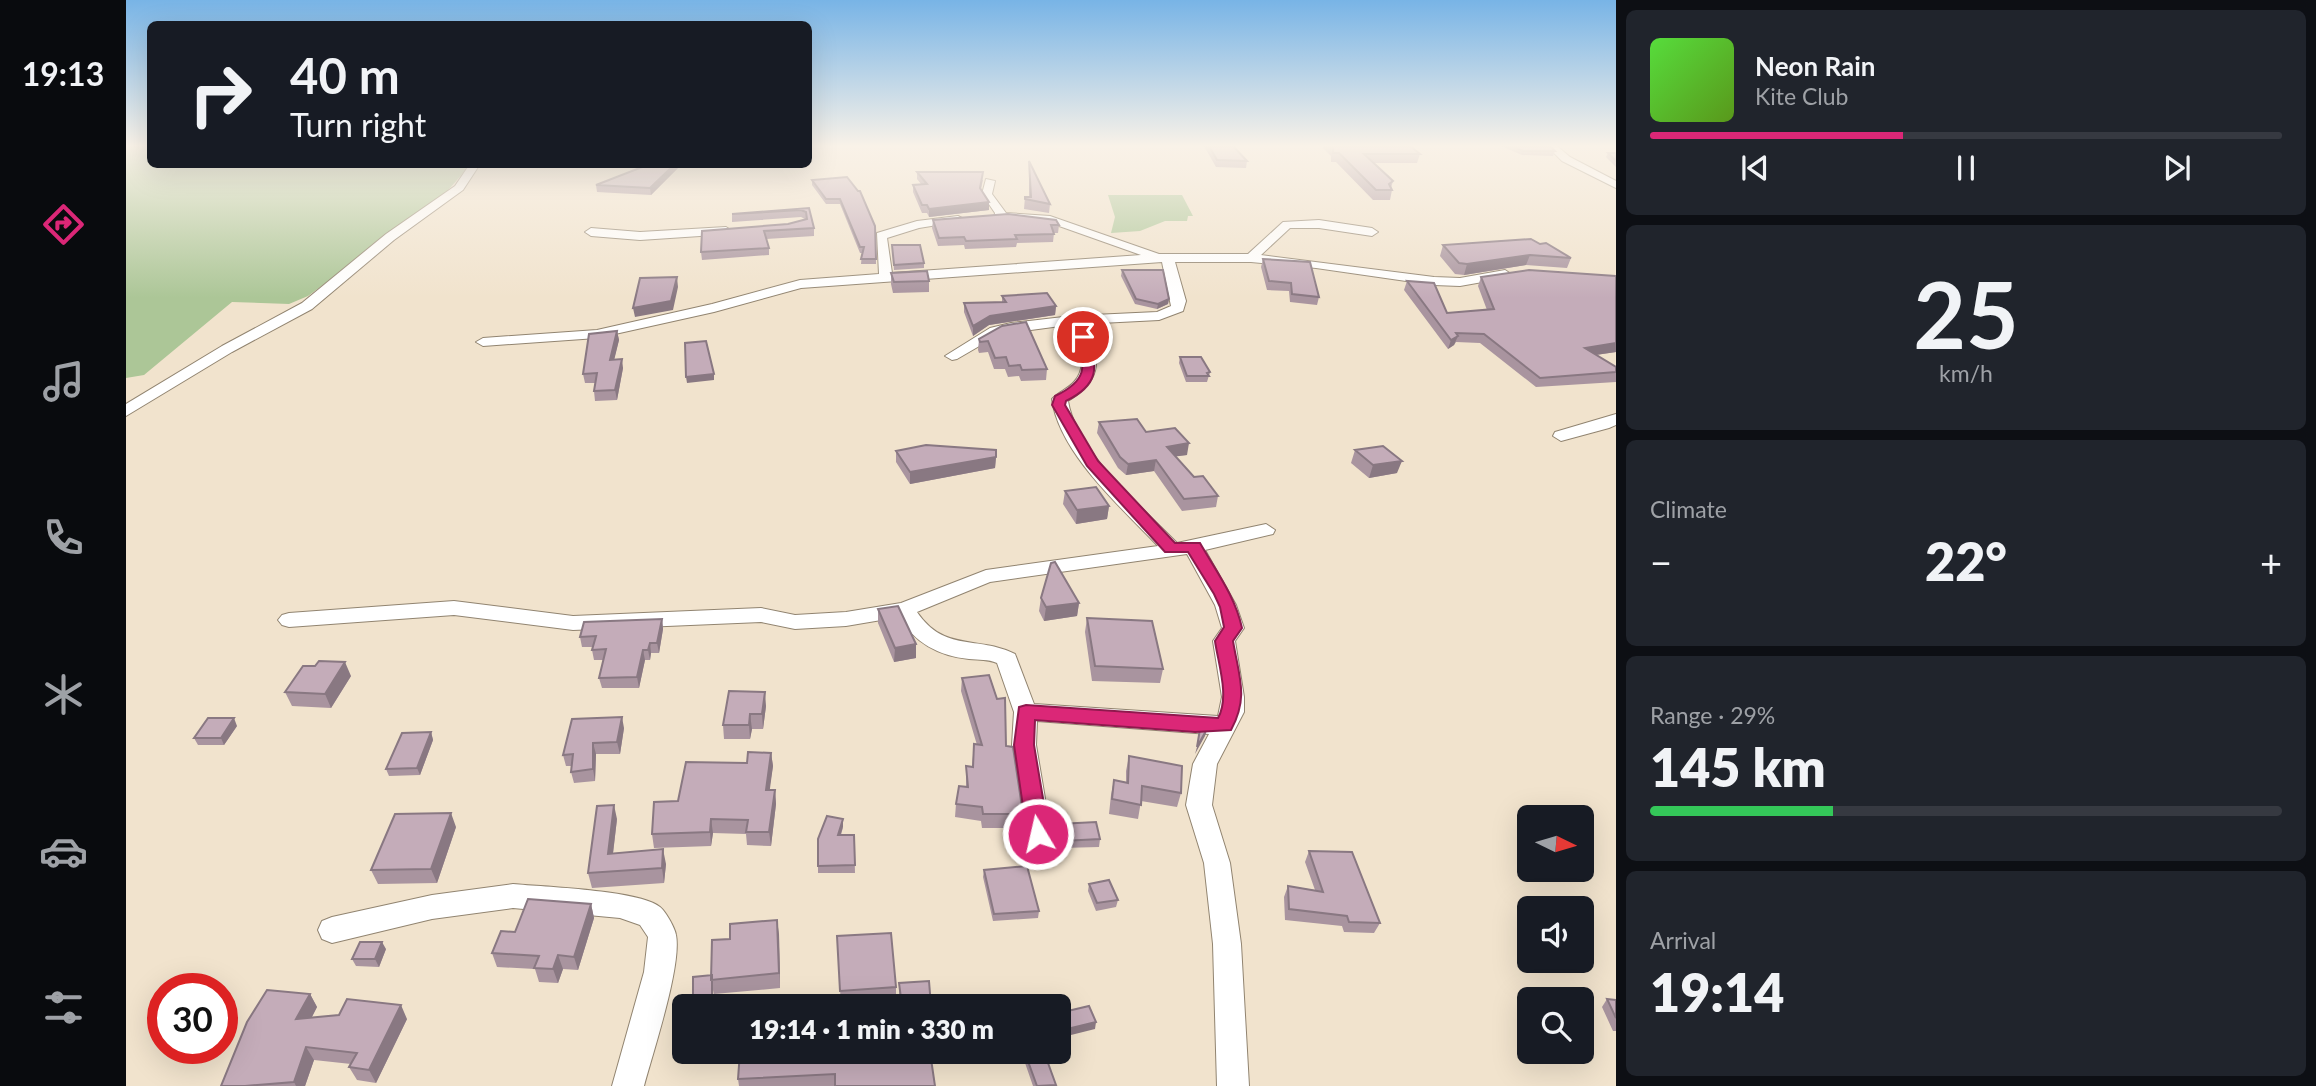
<!DOCTYPE html>
<html lang="en">
<head>
<meta charset="utf-8">
<style>
  :root { --surface:#171b24; --page:#20242c; --text:#f1f3f6; --muted:#9ea1a6; --line:#363941; --accent:#db2777 }
  body { margin:0; font-family:Lato,sans-serif; background:var(--page); color:var(--text); height:100vh; display:flex; flex-direction:column; font-size:26px; white-space:nowrap }
  * { box-sizing:border-box; margin:0 }
  p { font-size:23px; color:var(--muted) }
  .icon { flex:none; width:38px; height:38px; fill:none; stroke:currentColor; stroke-width:2; stroke-linecap:round; stroke-linejoin:round }
  .map { position:relative; flex:1; overflow:hidden }
  .sheet { display:flex; flex-direction:column; gap:10px; padding:10px; background:#0d0f14; width:700px }
  .sheet>* { flex:none }
  .guide { position:absolute; left:21px; top:21px; width:665px; height:147px; border-radius:10px; box-shadow:0 7px 28px #0002; background:#171b24; color:var(--text); overflow:hidden }
  .needle { width:46px; rotate:95deg }
  .fabs { position:absolute; left:1391px; top:805px; display:grid; gap:14px }
  .fabs a { display:grid; place-items:center; width:77px; height:77px; border-radius:10px; background:var(--surface); box-shadow:0 7px 28px #0002; font-size:35px }
  .speed { position:absolute; left:21px; top:973px; display:flex; gap:14px; font-size:35px; font-weight:700; text-align:center }
  .speed>* { display:grid; place-content:center; width:91px; height:91px; border-radius:50%; background:var(--surface); box-shadow:0 7px 28px #0002; line-height:1 }
  .speed .limit { border:10px solid #d22; background:#fff; color:#111 }
  .pin { position:absolute; display:grid; place-items:center; width:60px; height:60px; color:#fff; margin:-30px; border:4px solid #fff; border-radius:50%; box-shadow:0 2px 7px #0007 }
  .me { position:absolute; width:77px; margin:-38px; rotate:351deg; stroke-linejoin:round; filter:drop-shadow(0 0 5px #0008) }
  .turn { display:flex; align-items:center; gap:24px; height:147px; padding:0 28px; font-size:32px }
  .turn .icon { width:91px; height:91px; stroke-width:2.5 }
  .turn b { display:block; font-size:49px; line-height:60px }
  .big { font-size:52px; font-weight:800; line-height:1.1 }
  .sheet .tile { flex:1; display:flex; flex-direction:column; justify-content:center; gap:10px; min-width:0; padding:0 24px; border-radius:10px; background:var(--page) }
  .sheet .dial { align-items:center; gap:0 }
  .dial b { font-size:91px; line-height:1 }
  .song { display:flex; align-items:center; gap:21px }
  .cover { width:84px; height:84px; border-radius:10px; background:linear-gradient(135deg,hsl(110 70% 55%),hsl(90 70% 35%)) }
  .played { height:7px; border-radius:4px; background:linear-gradient(90deg,var(--accent) 40%,var(--line) 40%) }
  .keys { display:flex; justify-content:space-around; direction:ltr }
  .heat { display:flex; justify-content:space-between; align-items:center; font-size:38px; direction:ltr }
  .charge { height:10px; border-radius:5px; background:linear-gradient(90deg,#34c759 29%,var(--line) 0) }
  .trip { position:absolute; left:546px; top:994px; width:399px; height:70px; border-radius:10px; background:var(--surface); box-shadow:0 7px 28px #0002; font-weight:800; line-height:70px; text-align:center }
  main { display:flex; flex:1; min-height:0 }
  .dock { display:flex; flex-direction:column; width:126px; justify-content:space-around; align-items:center; background:#090b0e; color:var(--muted) }
  .dock .icon { width:49px; height:49px }
  .dock .selected { color:var(--accent) }
  .dock b { font-size:32px; color:var(--text) }
  .map>svg:first-child { display:block }
  .green { fill:#acc697 }
  .lines { fill:none; stroke-linecap:round; stroke-linejoin:round }
  .minor-casing { stroke:#918470; stroke-width:2 }
  .minor { fill:#fff; fill-rule:evenodd }
  .wall { fill:#a9949f }
  .shaded-wall { fill:#897882 }
  .building { fill:#c4acb9; stroke:#897882; stroke-width:2 }
  .route { fill:#db2777; stroke:#8e194d; stroke-width:2 }
</style>
</head>
<body>
<main>
<nav class="dock">
<b>19:13</b>
<svg class="icon selected" aria-label="directions" viewBox="0 0 24 24"><path d="M12 3l9 9-9 9-9-9zM9 14v-3h6M13 9l2 2-2 2"/></svg>
<svg class="icon" aria-label="music" viewBox="0 0 24 24"><path d="M9 18V5l10-2v13"/><circle cx="6" cy="18" r="3"/><circle cx="16" cy="16" r="3"/></svg>
<svg class="icon" aria-label="phone" viewBox="0 0 24 24"><path d="M5 4h4l2 5-3 2q2 4 5 5l2-3 5 2v4C11 20 4 13 5 4z"/></svg>
<svg class="icon" aria-label="climate" viewBox="0 0 24 24"><path d="M12 3v18M4 7l16 10M4 17L20 7"/></svg>
<svg class="icon" aria-label="car" viewBox="0 0 24 24"><path d="M5 17H2v-5l4-1 3-4h7l3 4 3 1v5h-3M9 17h6M6 11h13"/><circle cx="7" cy="17" r="2"/><circle cx="17" cy="17" r="2"/></svg>
<svg class="icon" aria-label="filters" viewBox="0 0 24 24"><path d="M4 7h16M4 17h16"/><circle cx="9" cy="7" r="2"/><circle cx="15" cy="17" r="2"/></svg>
</nav>
<div class="map">
<svg width="1490" height="1086" viewBox="0 0 1490 1086">
  <rect width="100%" height="100%" fill="#f1e3cd"/>
  <path class="green" d="M0 146H24V164L344 165 317 196 182 296 163 304 106 302 18 375 0 378Z
    M982 195H1056L1067 216H1062L1061 221H1039L1014 231 985 233 989 217Z"/>
  <g class="lines">
    <g class="minor-casing">
      <path id="minor" d="M1421 146H1431L1444 157 1490 181V188L1436 161Z
        M344 164H354L337 190 268 240 186 309 106 352 0 416V404L96 346 176 303 260 234 329 186Z
        M860 179 869 181 866 194 880 213 924 216 1033 254H1122L1157 222 1193 220 1246 228 1252 232 1246 236 1193 228H1164L1135 255 1308 277 1334 278 1379 270 1385 274 1379 278 1334 286 1308 285 1190 268 1125 262H1049L1060 301 1057 311 1033 320 955 324C976 356 978 379 942 401 950 452 1016 507 1051 543L1140 524 1149 530 1147 534 1079 550 1110 605 1118 628 1109 641 1118 697V712L1091 764 1086 805 1104 863 1115 944 1123 1086H1091L1087 944 1078 863 1060 805 1067 764 1083 734 911 721 910 745 925 834 921 842 912 845 903 842 899 834 886 745 888 712 871 663C862 659 853 660 843 659 813 656 789 643 773 617L720 626 669 629 635 622 447 630 328 615 163 627 156 625 152 620 156 615 163 613 328 601 447 616 635 608 669 615 720 612 775 603 860 570 1032 546C996 508 933 453 926 399 932 392 942 389 948 382 964 365 952 341 942 325L874 334 831 359 826 360 819 356 864 328 885 323 946 316 1031 312 1045 306 1036 262 675 288 588 312 471 338 357 346 350 342 357 338 471 330 586 304 674 280 753 274 751 233 791 221 832 216 838 219 836 221 793 228 761 238 766 273 1015 255 919 221 868 218 869 213 856 194ZM1061 554 1089 605 1096 628 1087 641 1096 697 1092 716 908 704 889 654C851 635 819 653 791 612L864 582Z
        M600 227 606 231 604 234 514 240 465 236 459 232 465 228 514 232Z
        M1490 414V425L1483 428 1435 441 1427 436 1429 432Z
        M387 884C417 887 513 890 534 907 540 912 549 928 550 935 556 965 527 1052 518 1086H486L518 972 522 937 514 925 494 918 387 908 306 919 206 943 196 939 192 930 196 921 206 917 306 895Z"/>
    </g>
    <use href="#minor" class="minor"/>
  </g>
  <path class="wall" d="M1078 146H1107L1121 161 1120 168 1090 167Z
    M1197 146H1284L1294 154 1291 163H1247L1267 181 1265 188 1266 190 1264 200H1247L1210 162H1205V156L1196 147Z
    M1375 146H1424L1429 151 1427 156 1396 155Z
    M1482 153H1490V167L1480 157Z
    M903 161 924 204 923 213 898 209 899 197H903Z
    M524 164H556L525 195 471 192 470 185Z
    M791 172 857 180 855 189 863 210 803 217 801 213H796L787 192V185L795 184 791 179Z
    M721 177 750 259V264H735L736 253H734L714 204H700L686 185V180Z
    M683 208 688 228V236L640 239 643 248V255L576 260 575 252 679 219 675 217 606 222V214Z
    M807 220 933 225 932 233H928L927 242 891 243 890 247 839 249 838 245 812 246 806 228Z
    M1414 244 1445 258 1441 268 1400 265 1338 275 1329 274 1314 256 1317 245Z
    M766 245 798 263V268L768 270Z
    M1137 259 1193 297 1191 305 1164 302 1163 291 1141 290 1135 267Z
    M996 270 1043 299 1042 304 1031 309 1009 304 995 276Z
    M765 273 803 281V292L767 293 765 284Z
    M1355 277 1490 352 1470 355 1490 367V382L1410 387 1354 343 1330 342 1328 345 1322 349 1278 290 1281 281 1321 313 1361 310 1352 286Z
    M876 296 930 306 929 315 863 325 847 336 838 312V303L876 302Z
    M876 326 921 369 920 380 895 381 893 376 882 377 879 369H868L862 352 853 353 852 350 853 339Z
    M491 331 493 340 488 359 497 368 491 400 469 401 468 391 469 383H459L457 374Z
    M1054 357 1084 372 1081 382H1060L1053 363Z
    M973 422 1020 432 1061 455 1049 456 1068 477 1092 496 1090 507 1056 511 1028 471 1000 475 992 468 971 433Z
    M1229 450 1271 473 1243 478 1225 463Z
    M770 451 870 457 869 468 784 484 770 462Z
    M939 491 983 506 981 519 950 524 937 504Z
    M915 598 953 603 951 616 918 621 913 611Z
    M752 609 790 644V658L768 662 752 623Z
    M961 618 1037 669 1034 683 966 681 959 632Z
    M536 619 537 629 533 653H525L524 660H519L513 688H476L473 678 478 660H468L466 650 467 647H456L454 637Z
    M225 676 205 708 166 706 159 692Z
    M836 678 880 746 897 814 895 828H856L855 821 829 817 830 804 840 787V766L846 767 848 744 851 745 835 691Z
    M640 706 637 729H626L624 739H598L597 725Z
    M111 726 98 745H72L68 738Z
    M498 728 494 754H470L469 781 448 783 445 772 446 766H440L437 755Z
    M305 732 307 740 294 775 263 776 260 769Z
    M645 753 647 766 643 790H649L650 804 645 846 621 845 620 834 587 833 585 846 528 848 526 834 552 801 621 763Z
    M1003 756 1055 793 1051 807 1015 801 1012 819 983 814 985 795 988 780 1000 782V771Z
    M491 819 487 854 540 864 538 883 466 888 462 873Z
    M933 824 974 839 973 847 935 848 932 831Z
    M330 827 311 883 252 884 245 870Z
    M717 827 715 835H728L729 873H692V866Z
    M1183 851 1254 923 1248 933 1218 932 1216 926 1159 920 1158 897 1162 886 1189 890 1179 862Z
    M858 870 913 911 912 918 867 921 857 877Z
    M963 884 992 900 990 907 970 911 962 891Z
    M465 904 468 918 452 970 437 969 432 983 413 982 409 969 371 967 366 953 389 932Z
    M653 934 654 988 588 994 587 990 588 1006H568L567 1003 586 975Z
    M711 936 770 987V1002L715 1006Z
    M260 949 253 967 230 966 226 959Z
    M773 983 805 1006H774Z
    M184 994 191 1007 186 1017 281 1019 250 1083 231 1080 223 1067 225 1064 188 1060 179 1086H95Z
    M1481 999 1490 1000V1031H1487L1476 1007Z
    M614 1052H692V1058L809 1086H613L612 1079Z
    M899 1053 930 1085V1086H907L898 1060Z"/>
  <path class="shaded-wall" d="M549 164H556L525 195 524 188Z
    M863 202V210L803 217V209Z
    M1404 255 1400 265 1338 275 1341 264Z
    M551 277 552 287 547 310 509 317 507 308Z
    M1043 299 1042 304 1031 309 1032 304Z
    M930 306 929 315 863 325 847 336V326L864 316Z
    M491 331 493 340 486 369 484 360Z
    M1332 336 1328 345 1322 349 1325 340Z
    M1490 343V352L1455 357 1459 348Z
    M496 359 497 368 491 400 489 390Z
    M588 374V380L561 383 560 377Z
    M1063 443 1061 455 1038 458 1041 447Z
    M870 457 869 468 784 484V472Z
    M1030 460 1028 471 1000 475 1002 464Z
    M1276 461 1271 473 1243 478 1247 465Z
    M983 506 981 519 950 524 951 510Z
    M953 603 951 616 918 621 920 607Z
    M536 619 537 629 533 653 531 643Z
    M524 643 525 653 524 660 522 650Z
    M790 644V658L768 662 769 648Z
    M517 650 519 660 513 688 511 677Z
    M219 662 225 676 205 708 199 694Z
    M639 692 640 706 637 729 636 714Z
    M624 714 626 729 624 739 623 725Z
    M496 717 498 728 494 754 491 742Z
    M108 718 111 726 98 745 95 738Z
    M1081 729 1079 736 1069 754 1071 747Z
    M305 732 307 740 294 775 291 768Z
    M467 743 470 754 469 781 467 769Z
    M645 753 647 766 642 803 640 790Z
    M649 790 650 804 645 846 643 832Z
    M488 805 491 819 485 869 482 854Z
    M325 813 330 827 311 883 305 869Z
    M585 819 587 833 585 846 584 832Z
    M717 819V827L712 842V835Z
    M537 849 540 864 538 883 536 868Z
    M465 904 468 918 452 970 448 957Z
    M651 920 653 934 654 988 653 973Z
    M256 942 260 949 253 967 249 959Z
    M432 955 437 969 432 983 427 969Z
    M184 994 191 1007 178 1032 170 1019Z
    M275 1005 281 1019 250 1083 243 1070Z
    M970 1022 969 1029 933 1038V1031Z
    M180 1047 188 1060 179 1086H170L168 1082Z"/>
  <path class="building" d="M1083 146H1107L1121 161 1091 160Z
    M1205 146H1284L1294 154H1238L1267 181 1263 184 1266 190H1250L1213 153H1207V148Z
    M1386 146H1424L1429 151H1397Z
    M1482 153H1490V161Z
    M903 161 924 204 899 199V197H905Z
    M524 164H549L524 188 470 185Z
    M791 172H857L854 188 863 202 803 209 801 205H796L787 185 801 184Z
    M721 177 732 191H734L749 226 750 259H735L738 247H734L714 199H700L686 180Z
    M683 208 688 228 638 231 643 248 575 252 576 231 662 224 681 219 680 212 675 210 606 214Z
    M882 214 930 220 933 225H925L928 234 889 235 891 239 840 241 838 237 813 238 807 220Z
    M1405 239 1414 244 1420 243 1445 258 1404 255 1341 264 1333 263 1317 245Z
    M766 245H794L798 263 768 265Z
    M1137 259 1184 262 1193 297 1166 294 1165 283 1143 281Z
    M996 270H1037L1043 299 1032 304 1010 299Z
    M1403 270 1490 276V343L1459 348 1490 367V372L1414 378 1358 334 1330 333 1332 336 1325 340 1281 281 1308 283 1321 313 1368 309 1355 277Z
    M801 271 803 281 768 282 765 273Z
    M551 277 545 301 507 308 514 278Z
    M921 293 930 306 864 316 847 326 838 303 880 302 876 296Z
    M900 322 921 369 896 370 894 365 883 366 880 357 869 358 862 341 854 342 853 339 876 326Z
    M491 331 484 360 496 359 489 390 468 391 471 373 457 374 463 334Z
    M580 341 588 374 560 377 559 343Z
    M1054 357H1075L1084 372 1081 373 1083 376H1061Z
    M1011 419 1020 432 1049 428 1063 443 1041 447 1068 477 1077 476 1092 496 1058 499 1030 460 1002 464 994 457 973 422Z
    M800 445 870 450V457L784 472 770 451Z
    M1257 446 1276 461 1247 465 1229 450Z
    M970 487 983 506 951 510 939 491Z
    M929 562 953 603 920 607 915 598 925 563Z
    M772 606 790 644 769 648 752 609Z
    M961 618 1026 621 1037 669 969 666Z
    M536 619 531 643H524L522 650H517L511 677 473 678 480 649 466 650 470 636 454 637 458 622Z
    M193 661 219 662 199 694 159 692 177 666H189Z
    M863 675 871 699 879 698 880 746 887 747 897 814H857L856 807 830 804 833 786 842 787 840 766 847 767 848 744 856 745 836 678Z
    M603 691 639 692 636 714H624L623 725H597Z
    M496 717 491 742 467 743V769L445 772 447 754 437 755 446 719Z
    M82 718H108L95 738H68Z
    M1074 729H1081L1071 747Z
    M305 732 291 768 260 769 276 733Z
    M622 752 645 753 640 790H649L643 832H620L622 820 585 819 584 832 526 834 528 802 552 801 560 762 621 763Z
    M1003 756 1056 766 1055 793 1016 786 1015 805 986 799 988 780 1002 783Z
    M488 805 482 854 537 849 536 868 462 873 471 806Z
    M325 813 305 869 245 870 269 814Z
    M701 816 717 819 712 835H728L729 865 692 866V839Z
    M970 822 974 839 936 841 933 824Z
    M1183 851 1226 852 1254 923 1223 922 1221 916 1163 909 1162 886 1197 892Z
    M901 866 913 911 868 914 858 870Z
    M983 880 992 900 971 903 963 884Z
    M402 899 465 904 448 957 432 955 427 969 408 968 413 956 366 953 375 931 389 932Z
    M651 920 653 973 585 980 586 940 604 939V924Z
    M765 933 770 987 714 991 711 936Z
    M234 942H256L249 959H226Z
    M586 975V1001L567 1003V977Z
    M803 981 805 1006H776L773 983Z
    M141 990 184 994 170 1019 213 1015 221 999 275 1005 243 1070 223 1067 231 1053 180 1047 168 1082 119 1086H95L121 1022Z
    M691 996V1006H674V997Z
    M1481 999 1490 1000V1018Z
    M963 1006 970 1022 933 1031V1013Z
    M614 1052H691V1059L764 1052H804L809 1086H709V1074L612 1079Z
    M907 1052H918L930 1085 911 1086 899 1053Z"/>
  <linearGradient id="sky" x2="0" y2="1"><stop stop-color="#78b4e6"/><stop offset="0.49" stop-color="#f9f2e8"/><stop offset="1" stop-color="#f9f2e8" stop-opacity="0"/></linearGradient>
  <rect width="1490" height="298" fill="url(#sky)"/>
  <path class="route" d="M957 333 963 337C972 368 973 385 940 401L939 405 972 461 1049 543H1074C1090 571 1109 596 1116 628L1107 641C1113 677 1123 697 1105 730L1069 732 909 720 908 745 923 834 919 840 912 843 904 840 901 834 888 745 893 707 900 705 1092 718C1104 697 1092 663 1089 641L1098 627 1094 607 1088 594 1062 552H1039L961 466 926 405 929 396C961 381 960 368 951 337Z"/>
</svg>
<div class="fabs">
<a><svg class="needle" viewBox="-14 -14 28 28"><path d="M0-13l5 13h-10z" fill="#e53935"/><path d="M0 13l5-13h-10z" fill="#9ea1a6"/></svg></a>
<a><svg class="icon" aria-label="sound" viewBox="0 0 24 24"><path d="M4 9h4l5-4v14l-5-4H4zM17 9q2 3 0 6"/></svg></a>
<a><svg class="icon" aria-label="search" viewBox="0 0 24 24"><circle cx="10" cy="10" r="6"/><path d="M15 15l6 6"/></svg></a>
</div>
<div class="speed"><div class="limit">30</div></div>
<div class="pin" style="left:957px;top:337px;background:#d93025"><svg class="icon" aria-label="arrive" viewBox="0 0 24 24"><path d="M6 21V4h12l-3 4 3 4H6"/></svg></div>
<svg class="me" style="left:912px;top:834px" viewBox="-20 -20 40 40"><circle r="17" fill="#db2777" stroke="#fff" stroke-width="3"/><path d="M0-11L8 9 0 5-8 9z" fill="#fff"/></svg>
<div class="trip">19:14 · 1 min · 330 m</div>
<div class="guide">
<div class="turn"><svg class="icon" aria-label="right" viewBox="0 0 24 24"><path d="M7 20v-9h11M14 6l5 5-5 5"/></svg><div><b>40 m</b>Turn right</div></div>
</div>
</div>
<section class="sheet">
<div class="tile">
<div class="song"><i class="cover"></i><div><b>Neon Rain</b><p>Kite Club</p></div></div>
<div class="played"></div>
<div class="keys"><svg class="icon" aria-label="previous" viewBox="0 0 24 24"><path d="M18 5L8 12l10 7zM5 5v14"/></svg><svg class="icon" aria-label="pause" viewBox="0 0 24 24"><path d="M8 5v14M16 5v14"/></svg><svg class="icon" aria-label="next" viewBox="0 0 24 24"><path d="M6 5l10 7-10 7zM19 5v14"/></svg></div>
</div>
<div class="tile dial"><b>25</b><p>km/h</p></div>
<div class="tile"><p>Climate</p>
<div class="heat"><a>−</a><b class="big">22°</b><a>+</a></div>
</div>
<div class="tile"><p>Range · 29%</p><b class="big">145 km</b><div class="charge"></div></div>
<div class="tile"><p>Arrival</p><b class="big">19:14</b></div>
</section>
</main>
</body>
</html>
